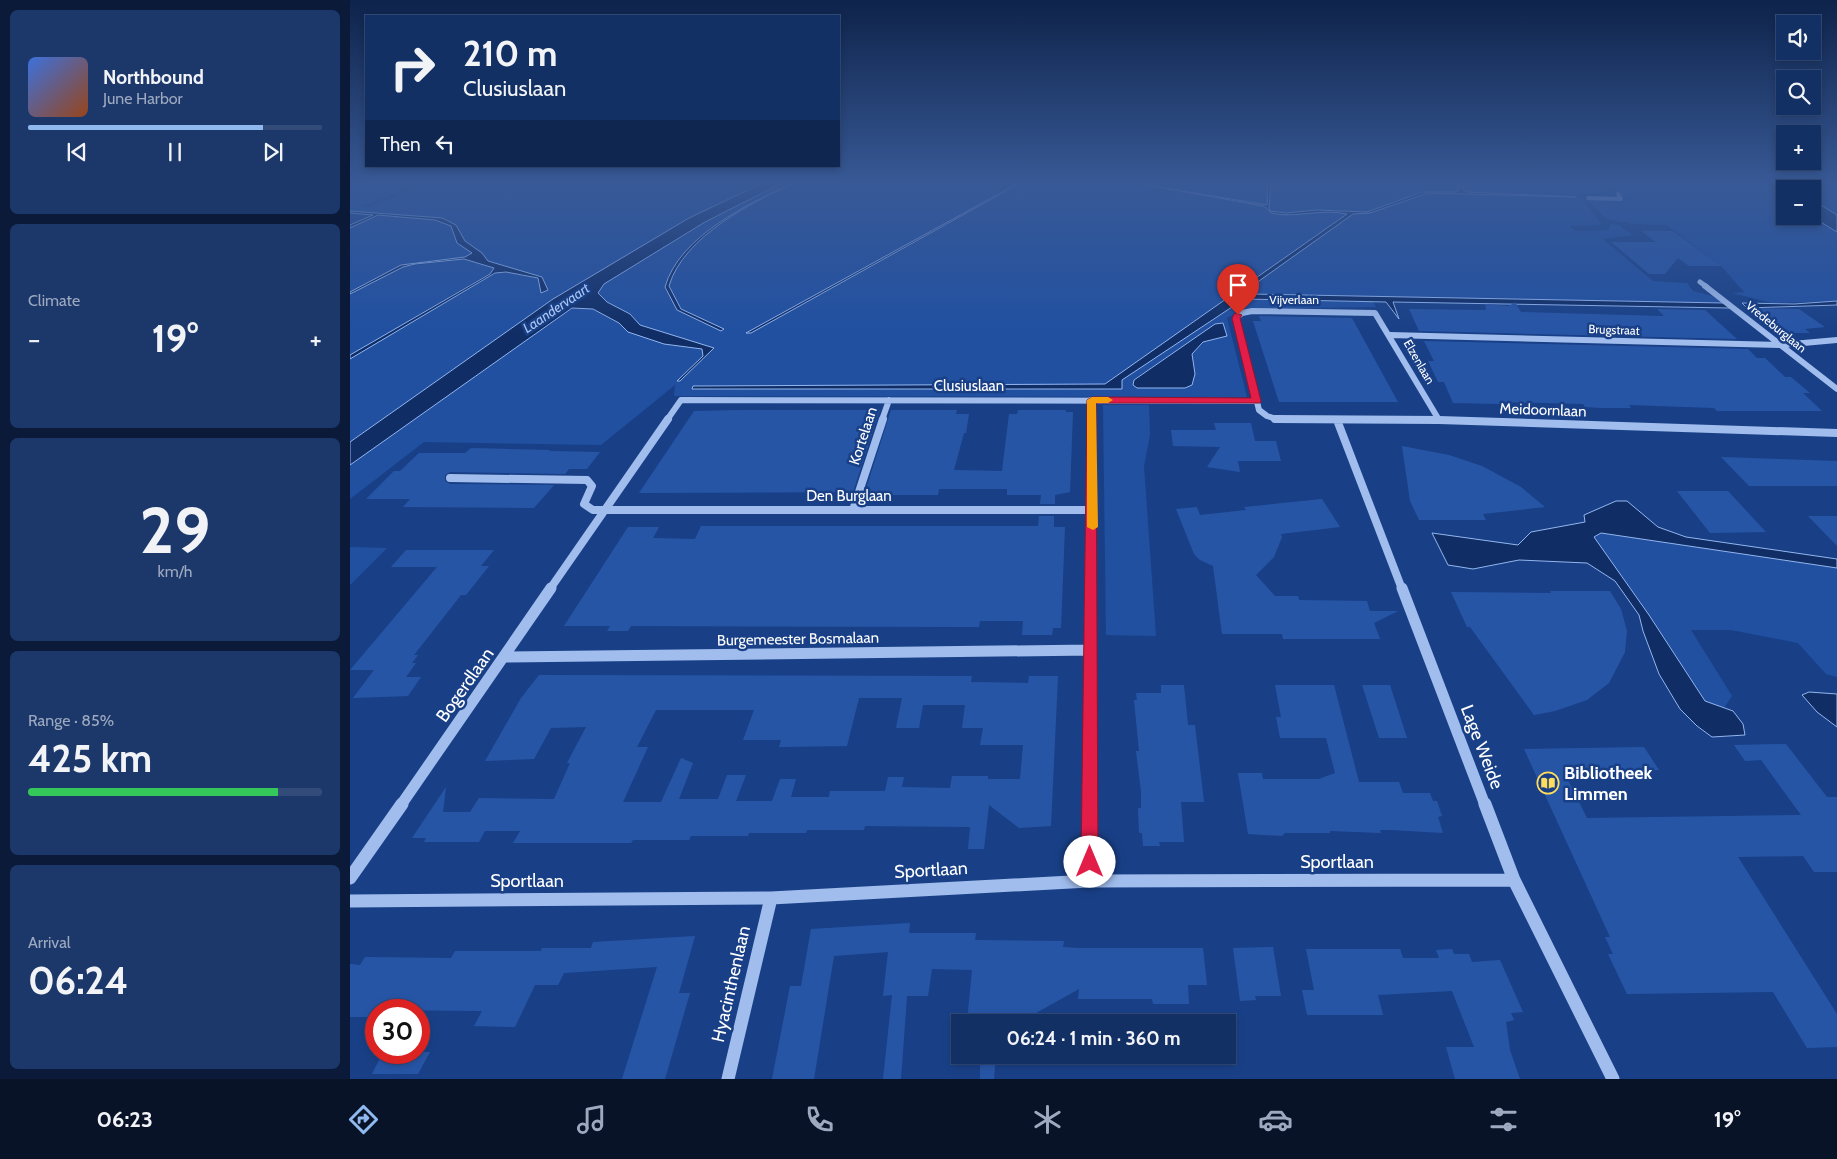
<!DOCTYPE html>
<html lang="en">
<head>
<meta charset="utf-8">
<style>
  :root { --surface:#133065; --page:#1c386b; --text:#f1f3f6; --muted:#9da9bf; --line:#324b79; --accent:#90b9f0 }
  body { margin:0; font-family:Cabin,sans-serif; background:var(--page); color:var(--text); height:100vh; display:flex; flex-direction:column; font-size:19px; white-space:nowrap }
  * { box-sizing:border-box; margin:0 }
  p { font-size:16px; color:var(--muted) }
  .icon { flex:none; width:28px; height:28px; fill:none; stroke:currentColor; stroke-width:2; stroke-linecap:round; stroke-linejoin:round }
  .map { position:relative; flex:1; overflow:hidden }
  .side { display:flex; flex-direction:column; gap:10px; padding:10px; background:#0a1a38; width:350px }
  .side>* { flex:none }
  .banner { position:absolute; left:15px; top:15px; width:475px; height:152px; border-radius:0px; box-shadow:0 2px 8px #0003,0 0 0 1px var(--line); background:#133065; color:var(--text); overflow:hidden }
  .fabs { position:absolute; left:1426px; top:15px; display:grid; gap:10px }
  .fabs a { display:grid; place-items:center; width:45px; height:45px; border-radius:0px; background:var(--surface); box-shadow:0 2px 8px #0003,0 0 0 1px var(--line); font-size:25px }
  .speed { position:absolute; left:15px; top:999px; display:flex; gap:10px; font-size:25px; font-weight:700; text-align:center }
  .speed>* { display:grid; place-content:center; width:65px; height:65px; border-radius:50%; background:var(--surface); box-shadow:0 2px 8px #0003,0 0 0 1px var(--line); line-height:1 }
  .speed .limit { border:8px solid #d22; background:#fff; color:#111 }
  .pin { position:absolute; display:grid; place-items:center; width:42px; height:42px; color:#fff; margin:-51px -21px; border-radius:50% 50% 50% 0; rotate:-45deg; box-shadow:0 0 5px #0007 }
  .pin .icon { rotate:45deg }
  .me { position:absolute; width:55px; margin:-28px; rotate:0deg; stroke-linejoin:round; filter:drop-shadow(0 0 4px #0008) }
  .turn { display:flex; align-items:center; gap:18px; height:105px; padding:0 15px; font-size:22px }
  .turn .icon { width:65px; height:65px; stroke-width:2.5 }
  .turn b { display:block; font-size:35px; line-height:42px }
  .then { display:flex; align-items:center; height:48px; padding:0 15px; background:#0003; gap:10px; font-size:19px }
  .big { font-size:38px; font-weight:700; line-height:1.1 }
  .side .widget { flex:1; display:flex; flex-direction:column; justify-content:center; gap:8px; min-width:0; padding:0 18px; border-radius:8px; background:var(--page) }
  .side .dial { align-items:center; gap:0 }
  .dial b { font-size:65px; line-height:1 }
  .song { display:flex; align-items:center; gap:15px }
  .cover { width:60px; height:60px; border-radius:8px; background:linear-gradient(135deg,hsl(220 70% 55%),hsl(20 70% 35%)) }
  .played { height:5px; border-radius:2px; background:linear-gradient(90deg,var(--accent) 80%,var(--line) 80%) }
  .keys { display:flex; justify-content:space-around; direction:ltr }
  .heat { display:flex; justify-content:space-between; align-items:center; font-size:28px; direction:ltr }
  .charge { height:8px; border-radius:4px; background:linear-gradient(90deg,#34c759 85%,var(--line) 0) }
  .trip { position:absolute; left:601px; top:1014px; width:285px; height:50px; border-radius:0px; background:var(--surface); box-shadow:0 2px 8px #0003,0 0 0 1px var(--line); font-weight:700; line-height:50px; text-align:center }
  .dock { display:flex; height:80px; justify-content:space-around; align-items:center; background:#081328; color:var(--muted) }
  .dock .icon { width:35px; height:35px }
  .dock .selected { color:var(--accent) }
  .dock b { font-size:22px; color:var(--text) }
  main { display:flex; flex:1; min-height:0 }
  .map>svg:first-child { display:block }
  .green { fill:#2150a1; fill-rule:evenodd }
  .water { fill:#102d65; stroke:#93b6ef }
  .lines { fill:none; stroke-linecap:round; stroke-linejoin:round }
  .stream { stroke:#93b6ef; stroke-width:4 }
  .building { fill:#2755a6; fill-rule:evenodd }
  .minor-far4 { stroke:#a0bded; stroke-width:5 }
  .minor-far3 { stroke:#a0bded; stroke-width:6 }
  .minor-far2 { stroke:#a0bded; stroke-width:8 }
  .minor-far1 { stroke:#a0bded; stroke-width:11 }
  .minor { stroke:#a0bded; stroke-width:13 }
  .route { fill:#e11d48; stroke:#92132f }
  .slow { fill:#f59e0b }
  .labels { text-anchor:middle; stroke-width:5; stroke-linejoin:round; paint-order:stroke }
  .far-street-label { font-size:12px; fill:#fff; stroke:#194087 }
  .far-water-label { font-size:14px; font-style:italic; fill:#acc7f4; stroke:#194087 }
  .street-label { font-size:15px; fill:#fff; stroke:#194087 }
  .near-street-label { font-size:18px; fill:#fff; stroke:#194087 }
  .near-poi-label { font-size:18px; font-weight:bold; fill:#fff; stroke:#194087; text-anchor:start }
</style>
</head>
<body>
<main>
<section class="side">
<div class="widget">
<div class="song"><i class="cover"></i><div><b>Northbound</b><p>June Harbor</p></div></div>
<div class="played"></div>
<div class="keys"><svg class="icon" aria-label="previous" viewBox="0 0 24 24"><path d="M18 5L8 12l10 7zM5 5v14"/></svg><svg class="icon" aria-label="pause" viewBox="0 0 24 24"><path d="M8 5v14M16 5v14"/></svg><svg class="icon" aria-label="next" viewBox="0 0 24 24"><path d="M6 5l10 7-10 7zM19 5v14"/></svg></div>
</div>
<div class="widget"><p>Climate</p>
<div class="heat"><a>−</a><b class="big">19°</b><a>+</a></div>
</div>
<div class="widget dial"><b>29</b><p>km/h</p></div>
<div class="widget"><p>Range · 85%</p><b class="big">425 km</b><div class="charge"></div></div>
<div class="widget"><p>Arrival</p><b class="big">06:24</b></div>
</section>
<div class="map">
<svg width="1487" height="1079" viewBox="0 0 1487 1079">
  <rect width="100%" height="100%" fill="#194087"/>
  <path class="green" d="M0 182H73L11 207H20L81 182H415L339 218 203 299 0 442V358L145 273 156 272 188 278 192 277 138 261 132 253 115 241 106 225 92 218 0 211Z
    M434 182H918V205L913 204 918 211C943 219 971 210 998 213L916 273 1003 214 1020 213 1071 194 1188 195 1118 192 1113 190 1112 182H1251L1257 192 1228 194 1252 225 1219 226 1226 231 1258 230 1261 224 1270 226 1283 235 1253 239 1303 281 1337 283 1343 291 1367 297 1379 307 1022 300 1026 307 894 309 877 318 897 397 324 396 325 385 251 445 74 442 0 499V465L222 308 243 309 269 323 278 332 314 344 352 349 354 356 328 381H330L364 348 290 325 280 314 257 302 248 293 254 284 355 222ZM873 323 842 354V385L835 388H787L783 385 784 379 865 324Z
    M921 182H1109V190L1072 192 1017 212 967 210 936 213 920 211 919 208Z
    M1262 182H1412L1435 199V216H1461L1487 232V301L1422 303 1382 293 1394 292 1371 266 1317 225 1282 224 1256 219 1238 200 1239 198 1278 200 1264 192 1268 191Z
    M1440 182H1487V215L1463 200 1462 189H1447Z
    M28 215 85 220 101 226 108 243 122 253 115 257 51 265 0 292V228Z
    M114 259 144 268 143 271 0 355V294L53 267Z
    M753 405H799L800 435 794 466 806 636 756 635Z
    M1251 533 1487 568V677L1476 674 1448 643 1381 630H1341L1382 696 1374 708 1355 701 1299 615 1244 538Z
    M0 547 37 548 0 585Z"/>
  <path class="water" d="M415 182H434L355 222 254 284 248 293 257 302 280 314 290 325 364 348 330 381H327L353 356 352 349 314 344 278 332 269 323 243 309 222 308 0 465V442L203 299 339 218Z
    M444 182H448C404 200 333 237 319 286L331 309 374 329 371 331 327 310 315 287C329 236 400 203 444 182Z
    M670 182H672L401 333H396Z
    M780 182 917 205 918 182H921L919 208 920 211 936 213 967 210 1017 212 1072 192H1107L1109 190V182H1112L1113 190 1118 192 1226 197 1078 193 1020 213 1003 214 895 291 900 294 1374 303 1380 308 1043 302 1049 319 1036 302 894 299 772 380V389H342L343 386 755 384 997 214C973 208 941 219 922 213 918 211 918 208 913 206Z
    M1412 182H1440L1447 189H1435V199Z
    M1463 200 1487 215V232L1461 216Z
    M0 211 92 218 106 225 115 241 132 253 138 261 192 277 198 290 191 293 188 278 156 272 145 273 0 359V355L140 274 144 268 114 259 65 264 53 267 0 294V292L51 265 115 257 122 253 107 243 101 226 85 220 28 215 0 228V225L23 215 0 213Z
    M1487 301V305L1397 308 1392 303 1444 304Z
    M873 323 877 336 853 342 842 354 845 374 842 385 835 388H787L783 385 784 380 865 324Z
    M1266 501H1277L1308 527 1336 537 1487 559V568L1251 533 1244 537 1299 615 1355 701 1383 711 1393 724 1395 735 1362 737 1347 726 1330 709 1309 674 1293 631 1289 615 1265 581 1237 563 1169 560 1123 569 1098 565 1082 533 1168 545 1181 532 1235 522 1234 515Z
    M1459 692 1487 694V727L1467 712 1452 695Z"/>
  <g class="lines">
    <path class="stream" d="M1238 198 1271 199 1268 194"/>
  </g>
  <path class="building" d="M1291 231H1323L1371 266H1339L1328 258 1315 274H1299L1261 242H1306Z
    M1165 302 1171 312 1312 316H1314L1307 309 1355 310 1387 339 1069 331 1059 309 1136 310 1135 304 1159 306Z
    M1395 308 1449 309 1475 327 1455 329 1460 333H1427Z
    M909 316 1002 318 1048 402H929L903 321H911Z
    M1074 341 1398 349 1407 358H1415L1435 377H1441L1460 393H1453L1472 411H1367L1364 408 1279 405 1281 408H1250L1235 407 1233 404 1149 402 1150 404 1103 403 1094 382H1088L1078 361H1084Z
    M389 410H530L503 492 289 493 344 411Z
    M541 410H607L606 414H619L616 433H614L604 470 652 471 659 414H667L668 410H716V412H723L720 492 705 495V504H690L691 495H657V489H589L588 495H533L534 492H515Z
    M864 423H901L905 441H926L931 461H888L890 472 857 467 870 447 823 446 821 430H866Z
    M1052 446 1099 455 1132 466 1171 487 1195 507 1133 514 1136 520H1069L1060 501Z
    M121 448 201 450 199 451 250 452 237 469H219L215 474 100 472 95 475V481L100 484 204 485 184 508 53 507 60 499H16L44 471H50L69 453H115Z
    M1371 457 1487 461V486H1399Z
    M1327 491H1378L1416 532 1360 533Z
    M972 499 990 527 931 534 932 537 924 557 906 575 925 596H948L949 600 1017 601 1020 611H1048L1024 623 1030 639H933L932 634H872L863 566 850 560 844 554 826 509 847 507 850 515 896 510 894 507Z
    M689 516H704V527H715L711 628H703L702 635H672L673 621H630L629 627 281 626 278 631H257L260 626H214L278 527H309L303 538 345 539 351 526H688Z
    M1458 516H1487V546Z
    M56 550H144L131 566H139L116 595H111L64 655H68L62 663H66L56 677H71L58 696 3 698 24 670H0L87 567H41Z
    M1200 591H1260L1271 609 1277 631 1275 652 1259 683 1237 700 1205 711 1184 715 1120 627H1117L1101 592 1201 593Z
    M189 675 622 676 621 682 678 683 679 676H708L701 826 669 828 639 805 634 849H618L620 827 515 826 514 830H457L456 833H399L398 836H341L339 840H283L281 843H163L170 831H135L129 842H74L76 838H62L96 787 93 812H120L129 798 204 799 220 763H217L236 727 201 728 184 759 135 761 171 698ZM509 698H552L546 728H569L573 705H615L612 728H633L630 745H673L670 779H638V776H602L600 788 552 787 554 777H538L535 791H480L479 797H441L446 779H430L422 801H386L396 775H377L368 799H329L343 763 331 758 311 802H273L298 747H287L306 710H404L393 740H431L429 747 497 746Z
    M811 685H834L838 725H845L854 802H831L834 842H809L810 846H793L792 833H789L788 808H791V792L786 751H789L784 700H787L786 693H811Z
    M925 685H984L1009 782H1049L1053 793H1080L1083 801H1087L1092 816 1088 817 1093 833 1041 830H1030L1031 833 980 831V833H935L932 836 898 834 888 773H912L913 779H969L985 773 976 738H930L926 717H931Z
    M1012 685H1040L1057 738H1029Z
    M1436 744 1477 797H1487V872H1464L1453 856 1388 857 1487 1014V1047L1457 1048 1423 992 1277 994 1258 954H1263L1255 937H1260L1174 749 1294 747 1309 770 1214 772 1237 818 1451 815 1411 760 1395 761 1384 745Z
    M560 923 559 933H626L625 940 714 941 713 947 728 948H853L857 985H838L839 1004H803L802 999H728L729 989 686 1013H633V1022H617L622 970 582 969 578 996H557L551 1079H533L542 995 533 996 538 952 484 956 464 1079H422L440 986H451L461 929Z
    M345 936 329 993H340L315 1079H272L307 967 214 973 208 985H185L165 1027 124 1026 132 1011 26 1010V1017H0V964L10 965 15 957 101 958 105 951H191L192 948H241L243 942Z
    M923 947 931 996H905L906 1000 890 1001 883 948Z
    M956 949H1050L1053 958H1089L1086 950 1102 949 1104 954H1119L1122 962 1150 960 1173 1012 1161 1013 1164 1020 1156 1022 1160 1050 1170 1079H1105L1096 1047H1124L1102 991 1028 995 1033 1015H957L952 990H964Z
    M33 1052H80L68 1074H22Z
    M630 1055H646L644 1079H630Z"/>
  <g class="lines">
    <path class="minor-far4" d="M1350 282 1357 287"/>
    <path class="minor-far3" d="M1355 286 1487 389
      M1040 335 1431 345 1487 340
      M317 420 331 400 907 401
      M532 420 539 400
      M741 420V400
      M929 420 917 416 909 410 886 318 892 313 902 311 1025 313 1089 420"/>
    <path class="minor-far2" d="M925 419 1089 420
      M987 420 1052 589
      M1089 420 1487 433
      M100 478 237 480 242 486 234 504 243 510H743
      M503 510 533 419
      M200 589 318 419
      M740 589 741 419"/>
    <path class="minor-far1" d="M1052 588 1135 805
      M154 657 741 650
      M51 805 201 588
      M739 805 740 588"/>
    <path class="minor" d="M1135 804 1164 880 1263 1079
      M0 878 52 804
      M739 881V804
      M0 901 421 898 739 881 1164 880
      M378 1079 421 898"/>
  </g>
  <linearGradient id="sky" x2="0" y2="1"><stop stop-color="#0e234a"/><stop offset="0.55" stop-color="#385996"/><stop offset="1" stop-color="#385996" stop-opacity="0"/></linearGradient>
  <rect width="1487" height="333" fill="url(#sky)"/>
  <path class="route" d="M885 313 892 315 890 318 911 401 910 403H746L748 862 745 867 740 869 734 867 731 862 737 400 742 397 901 398 882 318Z"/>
  <path class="slow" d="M742 397H758L763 400 758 403H746L748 527 743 530 737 527V400Z"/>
  <defs>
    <g id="library-ring" transform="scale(1.125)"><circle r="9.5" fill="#194087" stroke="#ffdd5c" stroke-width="1.5"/><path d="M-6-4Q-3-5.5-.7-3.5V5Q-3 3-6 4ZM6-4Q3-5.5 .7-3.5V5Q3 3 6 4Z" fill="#ffdd5c"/></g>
  </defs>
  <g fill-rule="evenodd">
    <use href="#library-ring" x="1198" y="783"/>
  </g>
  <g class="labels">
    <g class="far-street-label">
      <text x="944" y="304">Vijverlaan</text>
      <text transform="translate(1426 327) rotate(39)" y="4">Vredeburglaan</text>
      <text transform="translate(1264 330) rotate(2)" y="4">Brugstraat</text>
      <text transform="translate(1069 362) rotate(60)" y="4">Elzenlaan</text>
    </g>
    <g class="far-water-label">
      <text transform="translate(206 308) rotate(-34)" y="5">Laandervaart</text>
    </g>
    <g class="street-label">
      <text x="619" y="391">Clusiuslaan</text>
      <text transform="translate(1193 410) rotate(2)" y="5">Meidoornlaan</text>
      <text transform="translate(513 436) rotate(-72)" y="5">Kortelaan</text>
      <text x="499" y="501">Den Burglaan</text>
      <text transform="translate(448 639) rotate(-1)" y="5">Burgemeester Bosmalaan</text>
    </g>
    <g class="near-street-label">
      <text transform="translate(115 685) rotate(-55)" y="6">Bogerdlaan</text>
      <text transform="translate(1132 747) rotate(69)" y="6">Lage Weide</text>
      <text x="987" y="868">Sportlaan</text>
      <text transform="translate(581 870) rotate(-3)" y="6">Sportlaan</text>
      <text x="177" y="887">Sportlaan</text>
      <text transform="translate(381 984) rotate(-77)" y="6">Hyacinthenlaan</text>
    </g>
    <g class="near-poi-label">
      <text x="1214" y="779">Bibliotheek<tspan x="1214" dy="21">Limmen</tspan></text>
    </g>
  </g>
</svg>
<div class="fabs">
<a><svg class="icon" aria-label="sound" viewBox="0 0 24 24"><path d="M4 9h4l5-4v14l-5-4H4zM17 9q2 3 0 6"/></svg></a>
<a><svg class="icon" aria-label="search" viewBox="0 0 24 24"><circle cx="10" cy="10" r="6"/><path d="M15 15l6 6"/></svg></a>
<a>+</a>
<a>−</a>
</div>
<div class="speed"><div class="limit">30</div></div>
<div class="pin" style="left:888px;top:315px;background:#d93025"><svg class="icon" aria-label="arrive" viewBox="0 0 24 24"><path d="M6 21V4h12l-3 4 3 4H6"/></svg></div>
<svg class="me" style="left:740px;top:862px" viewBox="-20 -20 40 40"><circle r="19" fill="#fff"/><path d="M0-13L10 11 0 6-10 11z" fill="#e11d48"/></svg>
<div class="trip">06:24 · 1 min · 360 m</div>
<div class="banner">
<div class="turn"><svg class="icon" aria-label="right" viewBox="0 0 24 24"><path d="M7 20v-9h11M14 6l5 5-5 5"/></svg><div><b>210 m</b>Clusiuslaan</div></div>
<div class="then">Then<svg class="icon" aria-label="left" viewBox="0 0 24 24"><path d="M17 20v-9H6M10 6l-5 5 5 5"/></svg></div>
</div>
</div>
</main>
<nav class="dock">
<b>06:23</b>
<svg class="icon selected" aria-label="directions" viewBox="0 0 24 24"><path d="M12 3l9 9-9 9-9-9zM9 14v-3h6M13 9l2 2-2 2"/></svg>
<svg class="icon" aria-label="music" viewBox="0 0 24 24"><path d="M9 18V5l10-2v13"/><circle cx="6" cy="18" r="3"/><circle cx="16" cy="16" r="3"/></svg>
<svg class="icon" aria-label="phone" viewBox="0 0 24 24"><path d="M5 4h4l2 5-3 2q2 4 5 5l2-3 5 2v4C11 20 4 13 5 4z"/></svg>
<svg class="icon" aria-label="climate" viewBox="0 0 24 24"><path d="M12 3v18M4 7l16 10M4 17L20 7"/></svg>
<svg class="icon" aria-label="car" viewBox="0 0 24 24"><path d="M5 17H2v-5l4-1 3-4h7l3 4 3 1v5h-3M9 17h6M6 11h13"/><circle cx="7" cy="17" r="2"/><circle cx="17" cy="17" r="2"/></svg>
<svg class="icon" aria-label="filters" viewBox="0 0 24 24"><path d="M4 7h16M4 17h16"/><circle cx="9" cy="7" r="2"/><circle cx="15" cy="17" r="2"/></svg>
<b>19°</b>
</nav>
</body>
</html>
